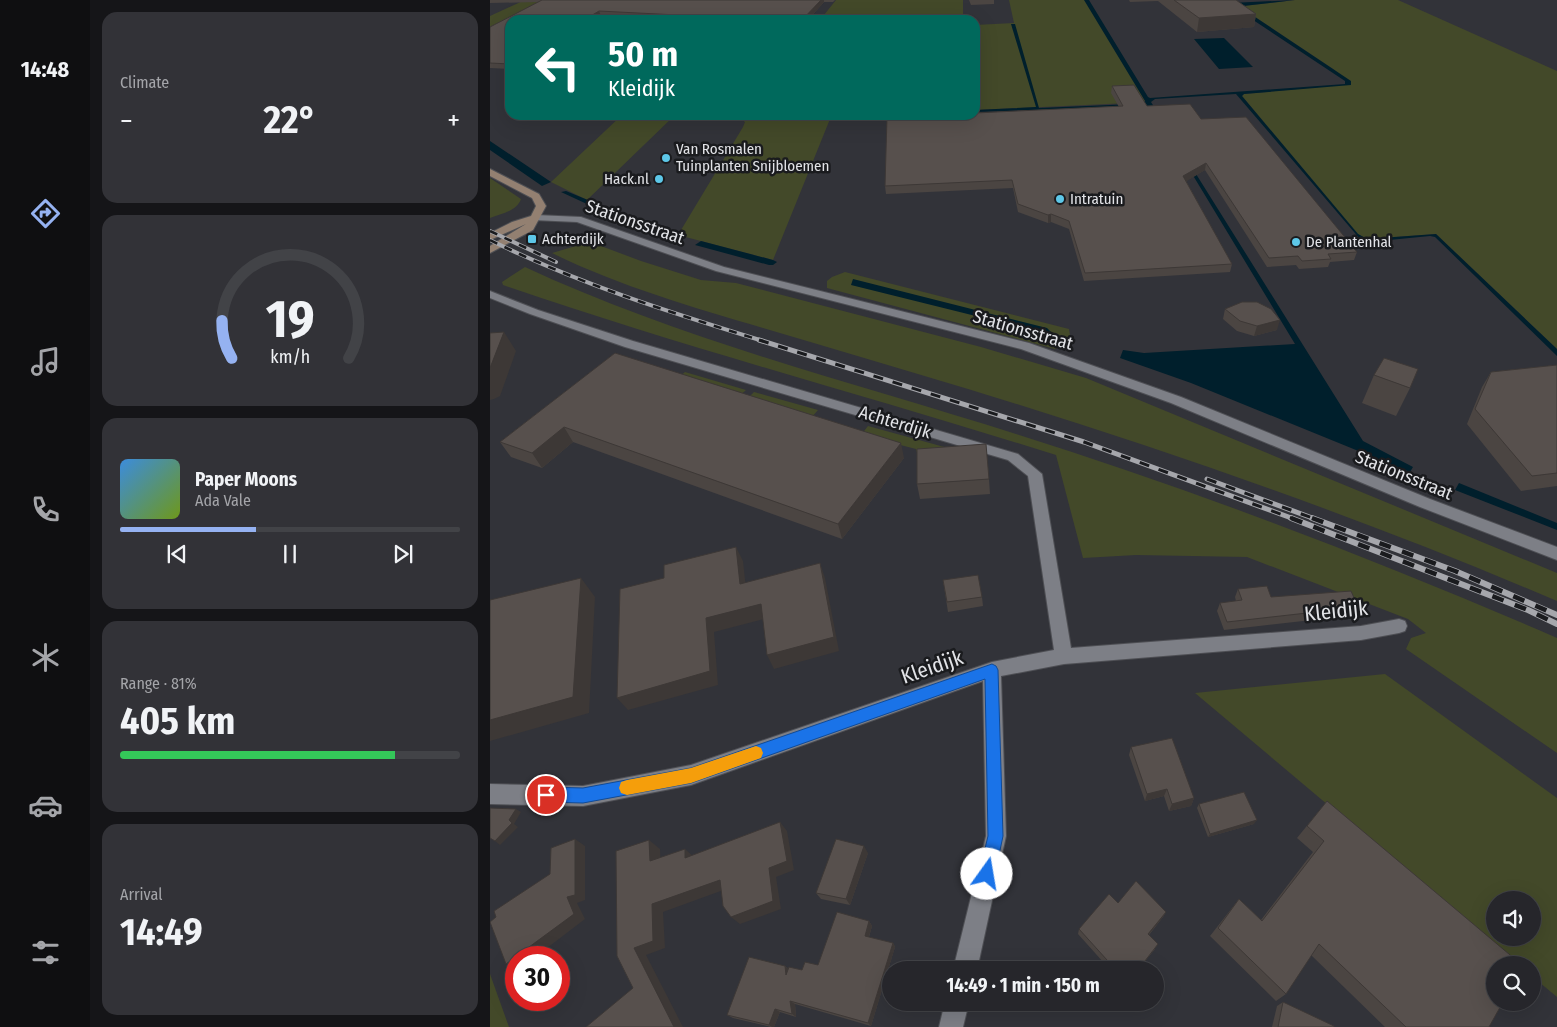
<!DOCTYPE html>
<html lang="en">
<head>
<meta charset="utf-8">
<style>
  :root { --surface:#26262b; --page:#323237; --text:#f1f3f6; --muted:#a4a5a9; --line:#424347; --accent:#95b2f1 }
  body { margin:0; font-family:"Fira Sans Condensed",sans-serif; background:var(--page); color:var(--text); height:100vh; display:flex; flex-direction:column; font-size:19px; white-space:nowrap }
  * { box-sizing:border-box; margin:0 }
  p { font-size:16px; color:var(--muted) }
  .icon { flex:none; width:28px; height:28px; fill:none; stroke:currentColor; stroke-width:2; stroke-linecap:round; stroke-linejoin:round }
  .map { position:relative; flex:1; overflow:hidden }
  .drawer { display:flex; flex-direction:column; gap:12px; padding:12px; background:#151518; width:400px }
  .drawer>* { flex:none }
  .hud { position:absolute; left:15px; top:15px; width:475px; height:105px; border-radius:15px; box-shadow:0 5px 20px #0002,0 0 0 1px var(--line); background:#00695c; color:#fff; overflow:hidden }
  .tools { position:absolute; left:996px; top:891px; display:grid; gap:10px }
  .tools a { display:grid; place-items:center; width:55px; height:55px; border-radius:50%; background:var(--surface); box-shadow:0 5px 20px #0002,0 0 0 1px var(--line); font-size:25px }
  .speed { position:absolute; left:15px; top:946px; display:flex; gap:10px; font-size:25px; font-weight:700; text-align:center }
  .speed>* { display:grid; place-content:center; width:65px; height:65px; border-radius:50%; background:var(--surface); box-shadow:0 5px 20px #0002,0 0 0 1px var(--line); line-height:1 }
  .speed .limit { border:8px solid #d22; background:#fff; color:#111 }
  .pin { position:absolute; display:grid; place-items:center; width:42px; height:42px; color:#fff; margin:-21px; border:2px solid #fff; border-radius:50%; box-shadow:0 1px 5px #0007 }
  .me { position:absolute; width:55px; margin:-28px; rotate:13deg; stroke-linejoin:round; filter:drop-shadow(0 0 4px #0008) }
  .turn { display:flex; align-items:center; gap:18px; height:105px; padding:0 20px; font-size:22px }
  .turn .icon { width:65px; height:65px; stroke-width:2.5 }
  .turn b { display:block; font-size:35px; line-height:42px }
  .big { font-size:38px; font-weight:700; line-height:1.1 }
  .drawer .tile { flex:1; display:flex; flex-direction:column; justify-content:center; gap:8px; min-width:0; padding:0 18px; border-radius:15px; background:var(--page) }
  .drawer .dial { align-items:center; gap:0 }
  .dial svg { height:130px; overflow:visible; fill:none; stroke:var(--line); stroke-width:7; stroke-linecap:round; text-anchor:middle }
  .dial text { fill:var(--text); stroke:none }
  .song { display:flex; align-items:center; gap:15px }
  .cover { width:60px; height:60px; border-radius:8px; background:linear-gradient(135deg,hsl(210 70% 55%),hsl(80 70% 35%)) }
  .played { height:5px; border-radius:2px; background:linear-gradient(90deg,var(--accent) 40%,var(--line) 40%) }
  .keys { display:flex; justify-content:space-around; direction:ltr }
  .heat { display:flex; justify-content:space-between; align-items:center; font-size:28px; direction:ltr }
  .charge { height:8px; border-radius:4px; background:linear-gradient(90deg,#34c759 81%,var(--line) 0) }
  .trip { position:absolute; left:392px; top:961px; width:282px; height:50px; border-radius:25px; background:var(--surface); box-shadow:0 5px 20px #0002,0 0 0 1px var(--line); font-weight:700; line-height:50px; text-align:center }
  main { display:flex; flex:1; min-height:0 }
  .tab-bar { display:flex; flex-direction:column; width:90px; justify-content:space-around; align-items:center; background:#0f0f11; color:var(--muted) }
  .tab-bar .icon { width:35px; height:35px }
  .tab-bar .active { color:var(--accent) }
  .tab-bar b { font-size:22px; color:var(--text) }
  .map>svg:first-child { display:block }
  .green { fill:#434929; fill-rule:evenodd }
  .water { fill:#001f2c }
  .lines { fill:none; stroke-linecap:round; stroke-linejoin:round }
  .street-casing { stroke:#4e4f54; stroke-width:2 }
  .secondary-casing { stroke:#4e4f54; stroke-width:2 }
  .street { fill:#7d7f86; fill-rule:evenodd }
  .secondary { fill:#938071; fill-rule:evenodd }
  .rail-far2-casing { stroke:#a6a7ac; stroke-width:4 }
  .rail-far1-casing { stroke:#a6a7ac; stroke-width:5 }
  .rail-casing { stroke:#a6a7ac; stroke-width:6 }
  .rail-far2 { stroke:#1a1b1e; stroke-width:2.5; stroke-dasharray:8; stroke-linecap:butt }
  .rail-far1 { stroke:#1a1b1e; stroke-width:3; stroke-dasharray:10; stroke-linecap:butt }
  .rail { stroke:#1a1b1e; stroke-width:4.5; stroke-dasharray:12; stroke-linecap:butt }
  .wall { fill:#4b4542 }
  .shaded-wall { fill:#3d3836 }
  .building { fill:#57504d; stroke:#3d3836 }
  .route { fill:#1a73e8; stroke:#114b97 }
  .slow { fill:#f59e0b }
  .poi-dot { fill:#5dc7e8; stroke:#1a1b1e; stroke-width:2 }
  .labels { text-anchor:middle; stroke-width:5; stroke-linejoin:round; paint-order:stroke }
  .far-poi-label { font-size:15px; fill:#e2e3e7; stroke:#1a1b1e; text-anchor:start }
  .street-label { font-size:18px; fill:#e2e3e7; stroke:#1a1b1e }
  .near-street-label { font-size:21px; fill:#e2e3e7; stroke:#1a1b1e }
</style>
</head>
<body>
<main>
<nav class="tab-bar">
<b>14:48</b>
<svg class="icon active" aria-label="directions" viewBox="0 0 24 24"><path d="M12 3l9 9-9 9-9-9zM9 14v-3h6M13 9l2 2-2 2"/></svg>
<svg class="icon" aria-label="music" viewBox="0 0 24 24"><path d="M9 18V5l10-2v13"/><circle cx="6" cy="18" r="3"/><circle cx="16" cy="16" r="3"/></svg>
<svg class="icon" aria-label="phone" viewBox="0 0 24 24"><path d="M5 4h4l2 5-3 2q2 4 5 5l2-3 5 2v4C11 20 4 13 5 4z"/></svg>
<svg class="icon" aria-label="climate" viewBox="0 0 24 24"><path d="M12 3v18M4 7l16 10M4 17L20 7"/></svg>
<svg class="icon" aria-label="car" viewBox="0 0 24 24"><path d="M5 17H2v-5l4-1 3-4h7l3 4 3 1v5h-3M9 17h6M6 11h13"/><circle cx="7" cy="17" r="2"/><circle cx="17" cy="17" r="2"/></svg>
<svg class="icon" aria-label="filters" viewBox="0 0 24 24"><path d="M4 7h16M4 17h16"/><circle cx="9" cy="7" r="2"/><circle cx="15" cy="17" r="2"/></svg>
</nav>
<section class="drawer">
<div class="tile"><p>Climate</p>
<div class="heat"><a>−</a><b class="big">22°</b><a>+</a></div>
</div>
<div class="tile dial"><svg viewBox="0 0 100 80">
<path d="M14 69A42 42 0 1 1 86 69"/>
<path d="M14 69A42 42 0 0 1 8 46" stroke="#95b2f1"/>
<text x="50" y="56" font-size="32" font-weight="700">19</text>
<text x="50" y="72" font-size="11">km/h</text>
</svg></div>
<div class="tile">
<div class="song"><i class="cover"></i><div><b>Paper Moons</b><p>Ada Vale</p></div></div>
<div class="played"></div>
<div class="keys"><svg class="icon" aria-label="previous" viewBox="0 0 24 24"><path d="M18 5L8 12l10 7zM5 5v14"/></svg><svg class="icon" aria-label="pause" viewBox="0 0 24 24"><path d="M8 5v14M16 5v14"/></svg><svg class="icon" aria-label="next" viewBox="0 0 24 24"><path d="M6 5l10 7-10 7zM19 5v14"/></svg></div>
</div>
<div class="tile"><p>Range · 81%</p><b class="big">405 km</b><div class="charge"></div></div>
<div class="tile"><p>Arrival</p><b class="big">14:49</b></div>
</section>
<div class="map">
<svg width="1067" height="1027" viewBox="0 0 1067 1027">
  <rect width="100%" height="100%" fill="#323339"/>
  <path class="green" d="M35 0H67L20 20 0 36V16Z
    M346 0H473V20H366L348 17 346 20H330Z
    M519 0H598L660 102 485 110V25L524 23Z
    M805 0H908L1067 71V349L946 234 877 239 868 234 752 96 754 94 861 84 843 69 756 11 753 6Z
    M132 115H185L97 200 61 182Z
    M254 115H359L340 119 283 260 188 235 253 127 255 122 251 119Z
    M0 178 31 199C27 211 11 214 0 218Z
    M96 243H103L151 261 211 280 246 283 491 347 596 378 1067 573V601C875 519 678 450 478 389 410 369 342 348 273 328 202 307 129 286 62 253Z
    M35 267C192 340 362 382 526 434 710 492 890 561 1067 638V753L916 649 921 638 936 633 918 619 757 557 646 555 593 558 566 455C382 397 196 348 13 285L12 282Z
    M355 272 579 329 580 335 577 343 565 349 337 288V281L342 277Z
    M195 372 256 390 242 403 181 384Z
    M264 392 328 410 314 426 250 406Z
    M378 426 498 459 430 464 426 449 371 435Z
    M895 674 1067 798V997L1043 977 1042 965H1028L705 693ZM1005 900H1042V938H1005Z
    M0 974 19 1027H0Z"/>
  <path class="water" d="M594 0H599L658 97 660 98 855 84V81L733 0 741 3 805 0 753 6 756 11 861 81V85L754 94 752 96 868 234 877 239 946 234 1067 349V356L945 237 940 236 879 242 870 239 746 94 665 99 661 102 873 441 923 467 920 472 701 383 630 358 633 350 654 353 805 344 661 106 485 112V110L546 107 521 24H525L549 108 643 104 655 101Z
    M734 38 763 67 729 69 704 39Z
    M0 141 61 182 52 186 0 150Z
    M76 191 144 219 138 223 71 192Z
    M211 241 283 260 287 262 283 265H279L205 245Z
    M363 279 557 328 561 332 558 334 361 285Z
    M969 483 1067 523V530L965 490Z"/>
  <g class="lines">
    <g class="street-casing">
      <path id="street" d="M46 215 91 217 234 267 539 343 691 397 940 499 1067 547V560L930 507 681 403 531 349 226 271 87 222 43 220 41 218Z
        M0 291 48 310 143 341 528 454 552 474 581 648 871 626 909 619 915 621 917 626 915 631 909 633 871 640 574 664 511 676 516 836 487 970H463L496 836 493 681 201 785 93 806 0 804V784L93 786 201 765 502 662 564 650 538 476 518 460 135 347 40 314 0 298Z
        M455 1002H479L473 1027H449Z"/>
    </g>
    <g class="secondary-casing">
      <path id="secondary" d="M0 169 49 194 56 206 43 230 0 253V246L36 224 0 240V233L22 222 41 216 46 206 42 198 0 176Z"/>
    </g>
    <use href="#street" class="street"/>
    <use href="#secondary" class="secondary"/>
    <g class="rail-far2-casing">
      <path id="rail-far2" d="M0 231 66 262
        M0 240C89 284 179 312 273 341"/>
    </g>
    <g class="rail-far1-casing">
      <path id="rail-far1" d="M269 340 594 442 804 519
        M717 479 825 519"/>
    </g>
    <g class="rail-casing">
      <path id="rail" d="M801 518 1038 610 1067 624
        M822 518 965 571 1067 615"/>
    </g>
    <use href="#rail-far2" class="rail-far2"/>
    <use href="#rail-far1" class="rail-far1"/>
    <use href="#rail" class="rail"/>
  </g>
  <path class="wall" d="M0 0H345L343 2H334L318 20H182L111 16 104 20H20V69L0 68V27L48 2 0 3Z
    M479 0H504V4L481 5Z
    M639 0H746L766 14 764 27 707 32 668 1 640 2Z
    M622 86 657 106 711 119 867 252 864 260 840 262 838 267 809 269 806 265 777 267 715 170 696 181 742 264 740 272 594 281 579 229 561 222 558 223 528 212 523 188 396 194 395 186 629 107 621 93Z
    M735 309 787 330 764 336 747 331 733 319Z
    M125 353 414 458 352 539 83 442 52 468 21 457 10 442Z
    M1067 365V486L1031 491 977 424 992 387 1001 372Z
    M884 375 920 388 906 416 872 403Z
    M499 479 500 494 430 499 427 484Z
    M453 580 492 597 493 606 458 612Z
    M748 589 781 597 869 609 864 617 813 621 734 630 727 611 730 603 746 601 745 597Z
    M641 747 704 798 701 806 679 811 674 796 655 801 639 755Z
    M837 801 999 1027H895L821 955 796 994 786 1001 720 936 749 899 771 920 823 852 807 838Z
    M709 804 764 824 718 837 707 808Z
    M378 853 360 905 331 899 326 893Z
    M628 903 676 912 673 917 659 935 665 949 648 970H610L614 963 588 934 589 929Z
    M379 921 382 926 379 937 403 943 405 947 381 1026 305 1004 306 1017 290 1012 284 1027H281L243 1018 237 1015 295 966 299 969 312 970 328 965Z
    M793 1002 844 1027H782L787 1006Z"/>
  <path class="shaded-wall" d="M331 0H334V2L318 20H312Z
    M109 11 111 16 104 20H94Z
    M766 14 764 27 707 32 709 18Z
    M716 163 715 170 692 184 693 176Z
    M561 214V222L558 223V215Z
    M790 320 787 330 764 336 767 326Z
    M14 332 26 351 10 396 4 399 0 400V368Z
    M74 427 83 442 52 468 42 453Z
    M411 443 414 458 352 539 348 524Z
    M246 547 253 561 257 598 250 584Z
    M330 563 335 578 349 651 284 669 277 655Z
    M91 578 105 597 99 713 0 741V720Z
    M271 604 278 618 224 632 228 685 138 710 127 698 216 618Z
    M677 789 674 796 655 801 657 794Z
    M704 798 701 806 679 811 682 804Z
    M26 809 31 812 24 824 28 827 10 845 5 841Z
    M767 820 764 824 718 837 720 834Z
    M290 822 297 831 304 870 286 877 291 909 250 924 241 917Z
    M85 839 95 846V900L87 903 95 919 44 958H26V968L16 964Z
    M159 840 170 849 171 870 160 861Z
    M374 846 378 853 360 905 356 899Z
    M195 849 205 858H195Z
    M230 880 239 888 173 912 175 948 156 955 193 1027H184L144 948 162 904Z
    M676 912 673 917 655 939 658 934Z
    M379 921 382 926 378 940 375 936Z
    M403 943 405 947 381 1026 378 1023Z
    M295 966 300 970 296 975Z
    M300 1001 305 1004 306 1017 302 1014Z
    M285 1009 290 1012 284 1027H282L279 1025Z"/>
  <path class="building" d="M52 0H331L312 20H203L207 16 109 11 94 20H20V64L0 63V27Z
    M684 0H746L766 14 709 18Z
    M644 85 657 106 700 104 711 119 756 117 867 252 838 254 841 259 812 261 808 256 779 258 716 163 693 176 742 264 595 273 579 221 561 214 558 215 528 204 522 180 395 186 397 117 437 115H485V113L633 106 622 86Z
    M752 302H767L781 309 790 320 767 326 750 321 735 309Z
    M14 332 0 368V333Z
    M125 353 411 443 348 524 74 427 42 453 10 442Z
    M894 358 928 369 920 388 884 375Z
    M1067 365V473L1042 476 985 409 1001 372Z
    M496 444 499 479 427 484V449Z
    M246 547 250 584 330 563 344 637 277 655 271 604 216 618 220 671 127 698 130 589 174 578V565Z
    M488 575 492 597 457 602 453 580Z
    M91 578 83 697 0 720V600Z
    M777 586 781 597 861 591 869 609 817 613 737 622 730 603 752 600 748 589Z
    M682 738 704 798 682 804 677 789 657 794 641 747Z
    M754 792 767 820 720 834 709 804Z
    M837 801 1032 965H1005V1002H1013L999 1027H916L829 944 796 994 728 928 749 899 772 921 834 841 817 826Z
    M0 808 26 809 19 820 22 823 5 841 0 838Z
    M290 822 297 861 279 868 283 901 241 917 233 906 230 880 162 904 163 941 144 948 184 1027H96L143 988 127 956 126 851 159 840 160 861 195 849V858Z
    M85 839V895L77 897 84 914 16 964 0 922 6 917 4 911 60 874 61 848Z
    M346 839 374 846 356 899 326 893Z
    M646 881 676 912 658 934 668 944 648 970H616L612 966 617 960 589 929 619 894 628 903Z
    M347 912 379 921 375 936 403 943 378 1023 300 1001 302 1014 285 1009 279 1025 237 1015 259 957 295 966 296 975 299 967 312 970 315 962 328 965Z
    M793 1002 844 1026V1027H788Z"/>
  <path class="route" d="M502 664 506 666 508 670 513 836 505 874 503 880 497 882 491 880 489 874 498 836 495 679 201 783 93 803 56 802 51 800 48 795 51 790 56 787 93 788 201 768Z"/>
  <path class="slow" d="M266 746 271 748 273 753 271 758 201 783 137 795 131 793 129 788 131 782 137 780 201 768Z"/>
  <g class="poi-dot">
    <circle cx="176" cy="158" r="5"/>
    <circle cx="169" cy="179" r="5"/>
    <circle cx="570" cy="199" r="5"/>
    <rect x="37" y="234" width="10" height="10" rx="2.5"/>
    <circle cx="806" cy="242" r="5"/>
  </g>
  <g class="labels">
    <g class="far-poi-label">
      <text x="186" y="154">Van Rosmalen<tspan x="186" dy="17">Tuinplanten Snijbloemen</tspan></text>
      <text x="159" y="184" text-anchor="end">Hack.nl</text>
      <text x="580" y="204">Intratuin</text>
      <text x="52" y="244">Achterdijk</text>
      <text x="816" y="247">De Plantenhal</text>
    </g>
    <g class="street-label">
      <text transform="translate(145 222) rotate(19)" y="6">Stationsstraat</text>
      <text transform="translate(533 330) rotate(16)" y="6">Stationsstraat</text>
      <text transform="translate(405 422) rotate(17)" y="6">Achterdijk</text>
      <text transform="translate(914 475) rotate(22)" y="6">Stationsstraat</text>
    </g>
    <g class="near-street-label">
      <text transform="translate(846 611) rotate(-6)" y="7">Kleidijk</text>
      <text transform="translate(442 667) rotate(-19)" y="7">Kleidijk</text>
    </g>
  </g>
</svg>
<div class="tools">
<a><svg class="icon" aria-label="sound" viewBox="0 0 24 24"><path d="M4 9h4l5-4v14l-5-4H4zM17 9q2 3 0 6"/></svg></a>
<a><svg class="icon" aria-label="search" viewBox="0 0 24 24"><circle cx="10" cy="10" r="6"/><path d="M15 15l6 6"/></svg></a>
</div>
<div class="speed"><div class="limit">30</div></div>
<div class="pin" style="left:56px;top:795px;background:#d93025"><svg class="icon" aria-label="arrive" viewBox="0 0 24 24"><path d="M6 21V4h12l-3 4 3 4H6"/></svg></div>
<svg class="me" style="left:497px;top:874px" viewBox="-20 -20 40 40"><circle r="19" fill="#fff"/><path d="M0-13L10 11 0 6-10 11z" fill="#1a73e8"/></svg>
<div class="trip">14:49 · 1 min · 150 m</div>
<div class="hud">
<div class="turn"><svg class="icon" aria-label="left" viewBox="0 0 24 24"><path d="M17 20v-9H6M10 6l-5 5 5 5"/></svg><div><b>50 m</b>Kleidijk</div></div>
</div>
</div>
</main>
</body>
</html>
